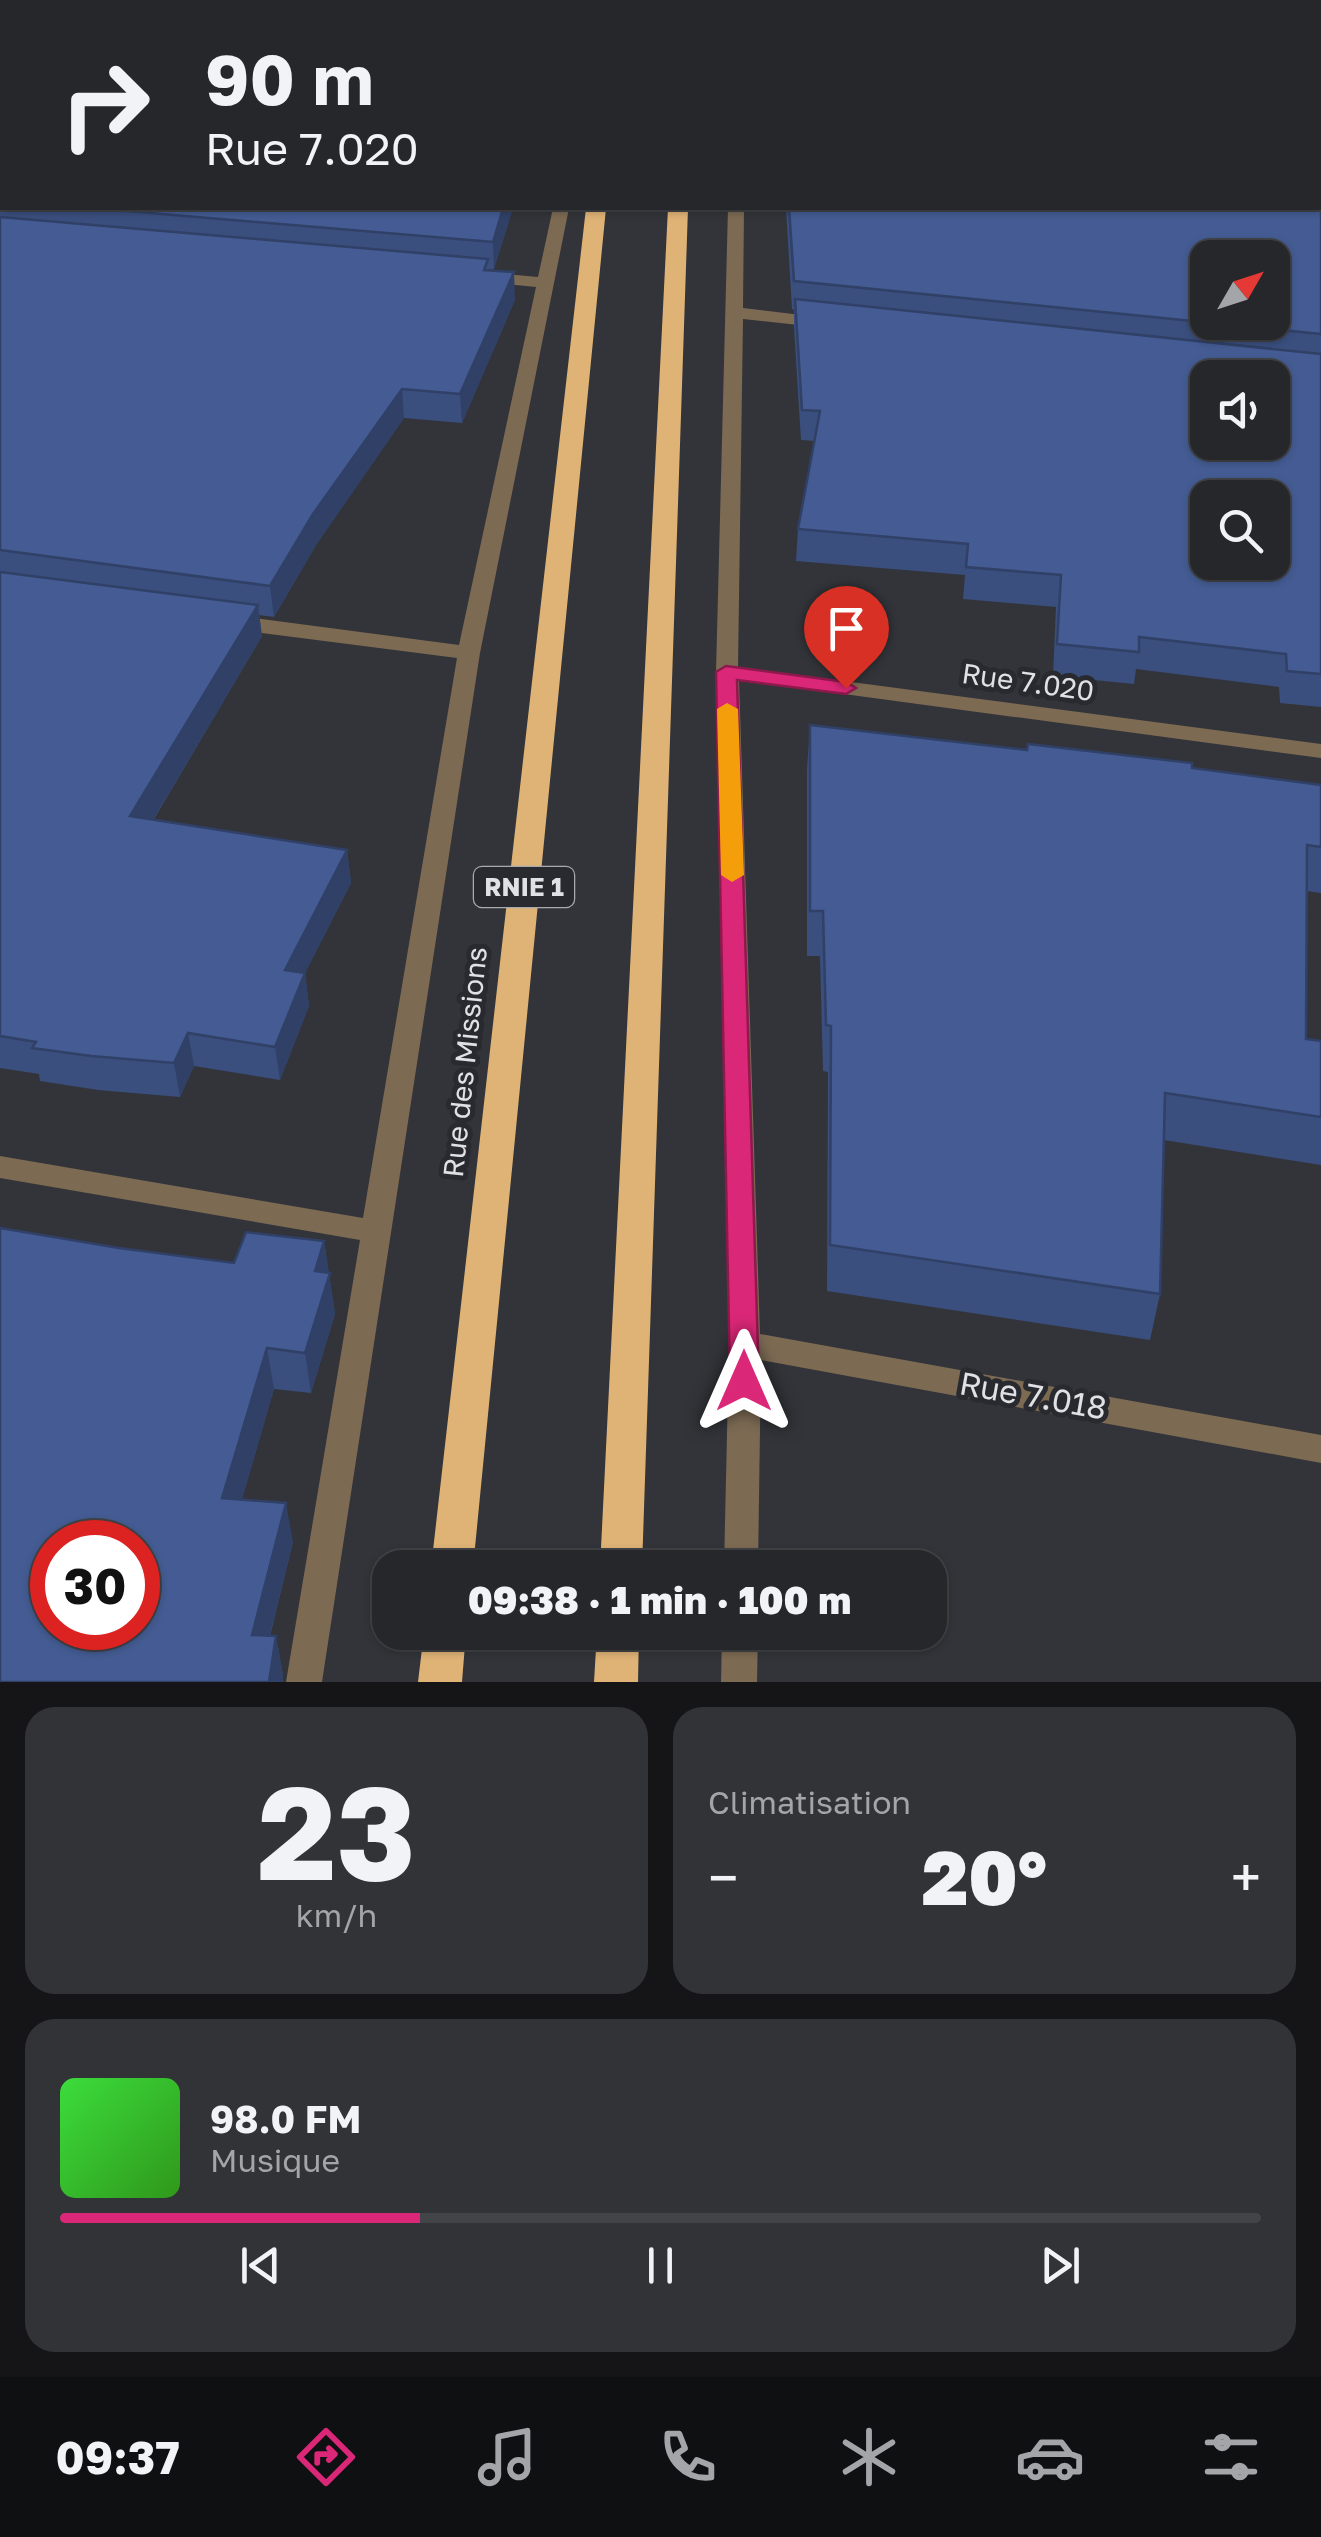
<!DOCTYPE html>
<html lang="fr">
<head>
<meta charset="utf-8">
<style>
  :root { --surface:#26272b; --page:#323337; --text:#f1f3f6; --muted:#a4a5a9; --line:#424447; --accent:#db2777 }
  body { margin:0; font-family:"Golos Text",sans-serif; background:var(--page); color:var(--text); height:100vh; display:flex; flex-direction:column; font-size:38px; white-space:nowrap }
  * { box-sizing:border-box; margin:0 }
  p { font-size:32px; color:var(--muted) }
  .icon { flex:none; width:55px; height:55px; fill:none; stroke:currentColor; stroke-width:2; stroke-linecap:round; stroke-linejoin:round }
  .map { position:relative; height:1682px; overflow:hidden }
  .drawer { display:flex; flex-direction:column; gap:25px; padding:25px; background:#151518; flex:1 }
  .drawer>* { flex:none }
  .top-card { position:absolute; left:0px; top:0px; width:1322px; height:210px; box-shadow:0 2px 8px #0004,0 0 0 2px var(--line); background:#26272b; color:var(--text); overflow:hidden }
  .needle { width:65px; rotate:51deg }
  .buttons { position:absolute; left:1190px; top:240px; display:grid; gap:20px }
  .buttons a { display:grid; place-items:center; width:100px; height:100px; border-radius:20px; background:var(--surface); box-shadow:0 2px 8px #0004,0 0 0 2px var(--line); font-size:50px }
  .speed { position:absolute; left:30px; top:1520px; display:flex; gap:20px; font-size:50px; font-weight:700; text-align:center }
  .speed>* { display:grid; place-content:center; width:130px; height:130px; border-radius:50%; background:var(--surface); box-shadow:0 2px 8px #0004,0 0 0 2px var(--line); line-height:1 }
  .speed .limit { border:15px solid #d22; background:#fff; color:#111 }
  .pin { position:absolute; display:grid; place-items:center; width:85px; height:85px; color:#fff; margin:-102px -42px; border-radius:50% 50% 50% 0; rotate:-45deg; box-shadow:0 0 10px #0007 }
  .pin .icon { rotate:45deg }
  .me { position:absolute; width:110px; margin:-55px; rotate:0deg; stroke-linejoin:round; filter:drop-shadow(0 0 8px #0008) }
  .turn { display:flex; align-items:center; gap:35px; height:210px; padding:0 40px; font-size:45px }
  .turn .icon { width:130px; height:130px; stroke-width:2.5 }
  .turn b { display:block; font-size:70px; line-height:85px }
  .big { font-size:75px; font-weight:800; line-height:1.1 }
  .drawer .card { flex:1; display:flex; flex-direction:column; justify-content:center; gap:15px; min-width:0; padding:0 35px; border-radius:30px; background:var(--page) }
  .drawer .dial { align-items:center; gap:0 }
  .dial b { font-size:130px; line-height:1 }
  .song { display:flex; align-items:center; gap:30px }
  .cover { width:120px; height:120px; border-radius:15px; background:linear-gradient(135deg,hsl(120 70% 55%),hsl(110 70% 35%)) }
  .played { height:10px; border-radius:5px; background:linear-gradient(90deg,var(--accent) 30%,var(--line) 30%) }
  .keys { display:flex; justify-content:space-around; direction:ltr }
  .heat { display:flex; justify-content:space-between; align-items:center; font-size:55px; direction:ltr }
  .drawer .tiles { flex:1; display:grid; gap:25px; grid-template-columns:1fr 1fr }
  .card:last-child { grid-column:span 2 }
  .trip { position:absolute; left:372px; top:1550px; width:575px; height:100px; border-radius:30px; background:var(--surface); box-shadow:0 2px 8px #0004,0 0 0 2px var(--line); font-weight:800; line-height:100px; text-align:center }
  .menu { display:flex; height:160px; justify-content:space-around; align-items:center; background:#0f1011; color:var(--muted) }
  .menu .icon { width:70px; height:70px }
  .menu .selected { color:var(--accent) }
  .menu b { font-size:45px; color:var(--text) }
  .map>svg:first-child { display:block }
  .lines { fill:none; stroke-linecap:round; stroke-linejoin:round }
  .street { fill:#7c6a53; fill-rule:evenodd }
  .highway { fill:#dfb376; fill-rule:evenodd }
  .wall { fill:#3a4f7e }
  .shaded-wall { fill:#304067 }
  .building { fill:#445c93; stroke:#304067; stroke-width:2.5; fill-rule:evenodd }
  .route { fill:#db2777; stroke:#8e194d; stroke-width:2.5 }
  .slow { fill:#f59e0b }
  .labels { text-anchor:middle; stroke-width:10; stroke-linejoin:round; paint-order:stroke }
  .shield { fill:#282a2f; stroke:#a9aaae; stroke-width:2.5 }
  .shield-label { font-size:25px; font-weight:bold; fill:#e0e1e4 }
  .street-label { font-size:28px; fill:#e0e1e4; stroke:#282a2f }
  .near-street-label { font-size:32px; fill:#e0e1e4; stroke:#282a2f }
</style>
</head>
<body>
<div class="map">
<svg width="1321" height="1682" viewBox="0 0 1321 1682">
  <rect width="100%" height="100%" fill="#323439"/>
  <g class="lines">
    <path class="street" d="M589 0H603V2H589Z
      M729 0H743V2H729Z
      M553 208H569L480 653 322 1682H286L360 1240 0 1178V1156L363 1218 457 658 231 629 220 622 231 615 459 645 536 287 483 282 474 277 483 272 538 277Z
      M728 208H744L743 308 826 318 835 323 826 328 743 319 738 667 1321 744V758L739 680 760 1334 1321 1435V1463L761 1360 758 1568H724L729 1344 716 672Z
      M722 1632H758L757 1682H721Z"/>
    <path class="highway" d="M679 0H695V2H679Z
      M586 208H606L473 1568H431Z
      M668 208H688L642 1568H600Z
      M424 1632H466L462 1682H418Z
      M597 1632H639L638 1682H594Z"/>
  </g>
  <path class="wall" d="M0 0H502L500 2H2V208H513L494 269H488L515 300 462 423 404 418 316 545 274 617 259 615 262 636 154 819 347 850 351 883 305 973 309 1006 280 1080 194 1066 180 1097 98 1090 40 1081 39 1074 0 1068Z
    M811 0H1321V707L1280 703 1279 687 1136 669 1134 684 1053 676 1056 607 963 599 965 575 796 561 798 529 815 441 801 440 794 328V310L792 309 786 208H1320V2H811Z
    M810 725 1192 768 1321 785V893L1307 891 1306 1039 1321 1041V1165L1164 1140 1160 1294 1150 1340 827 1291 828 1072 823 1071 820 956H807V769Z
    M324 1241 335 1314 311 1393 274 1389 242 1499 293 1542 270 1636H276L283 1675 119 1248 234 1263Z"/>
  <path class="shaded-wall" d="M405 0H418L419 2H403Z
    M503 208H513L494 269 493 242Z
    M514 272 515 300 462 423 460 394Z
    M402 389 404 418 316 545 274 617 270 586 313 514Z
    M258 605 262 636 136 848 130 816Z
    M347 850 351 883 305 973 309 1006 280 1080 275 1047 285 970Z
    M188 1033 194 1066 180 1097 174 1063Z
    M324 1241 335 1314 311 1393 305 1353 315 1271Z
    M267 1348 274 1389 231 1538 222 1498Z
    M286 1503 293 1542 260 1674 252 1635Z
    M276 1636 283 1675V1682H269Z"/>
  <path class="building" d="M0 0H405L403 2H2V200H0Z
    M880 0H1321V334L794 281 789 208H1320V2H879ZM1208 258H1272V322H1208Z
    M91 208H503L493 242Z
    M0 217 488 259 484 270 514 272 460 394 402 389 313 514 270 586 0 550Z
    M795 299 1321 354V674L1287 671 1286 654 1139 637V652L1057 644 1061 575 966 567 968 544 798 529 820 411 802 410ZM1208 378H1272V442H1208ZM1208 498H1272V562H1208Z
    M0 572 258 605 130 816 347 850 285 970 305 973 275 1047 188 1033 174 1063 91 1056 32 1048 36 1042 0 1036Z
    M810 725 1027 750 1028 744 1192 763V768L1321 785V847L1307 845 1306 1039 1321 1041V1117L1165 1093 1160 1294 830 1245 831 1026 826 1025 823 911H810Z
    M0 1228 119 1248 234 1263 246 1232 324 1241 315 1271 330 1273 305 1353 267 1348 222 1498 286 1503 252 1635 276 1636 269 1682H0ZM52 1542H138V1628H52Z"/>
  <path class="route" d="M726 666 846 682 856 688 846 694 737 680 759 1381 755 1390 744 1393 734 1390 730 1381 716 672Z"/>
  <path class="slow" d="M727 703 738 709 744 875 732 882 721 875 717 709Z"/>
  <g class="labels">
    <rect class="shield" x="474" y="867" width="100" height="40" rx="8"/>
    <g class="shield-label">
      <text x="524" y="896">RNIE 1</text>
    </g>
    <g class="street-label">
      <text transform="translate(1028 682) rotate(8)" y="10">Rue 7.020</text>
      <text transform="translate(465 1062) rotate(-84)" y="10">Rue des Missions</text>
    </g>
    <g class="near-street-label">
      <text transform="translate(1033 1396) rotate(10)" y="11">Rue 7.018</text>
    </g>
  </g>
</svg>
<div class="buttons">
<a><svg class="needle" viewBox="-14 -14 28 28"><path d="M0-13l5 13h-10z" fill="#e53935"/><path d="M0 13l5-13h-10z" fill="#a4a5a9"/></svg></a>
<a><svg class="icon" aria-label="sound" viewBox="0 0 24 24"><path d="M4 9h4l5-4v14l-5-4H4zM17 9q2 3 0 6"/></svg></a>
<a><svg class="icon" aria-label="search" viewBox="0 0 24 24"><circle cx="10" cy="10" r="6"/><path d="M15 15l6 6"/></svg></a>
</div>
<div class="speed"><div class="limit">30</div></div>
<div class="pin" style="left:846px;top:688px;background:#d93025"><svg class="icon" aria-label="arrive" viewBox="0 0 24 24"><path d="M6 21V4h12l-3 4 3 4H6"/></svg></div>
<svg class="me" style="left:744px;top:1381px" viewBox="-20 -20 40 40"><path d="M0-17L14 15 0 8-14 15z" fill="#db2777" stroke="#fff" stroke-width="4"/></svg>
<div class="trip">09:38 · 1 min · 100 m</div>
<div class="top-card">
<div class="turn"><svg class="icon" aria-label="right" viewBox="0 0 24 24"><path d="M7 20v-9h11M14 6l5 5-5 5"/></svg><div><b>90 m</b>Rue 7.020</div></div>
</div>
</div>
<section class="drawer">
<div class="tiles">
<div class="card dial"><b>23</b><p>km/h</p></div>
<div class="card"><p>Climatisation</p>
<div class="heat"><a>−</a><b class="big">20°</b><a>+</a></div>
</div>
<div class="card">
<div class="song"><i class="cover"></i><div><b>98.0 FM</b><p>Musique</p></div></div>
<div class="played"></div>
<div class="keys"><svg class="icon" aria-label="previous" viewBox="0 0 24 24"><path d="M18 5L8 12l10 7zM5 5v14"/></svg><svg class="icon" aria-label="pause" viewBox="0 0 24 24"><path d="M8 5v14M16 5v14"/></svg><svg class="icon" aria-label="next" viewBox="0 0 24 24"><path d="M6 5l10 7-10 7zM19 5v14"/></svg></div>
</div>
</div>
</section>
<nav class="menu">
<b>09:37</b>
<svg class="icon selected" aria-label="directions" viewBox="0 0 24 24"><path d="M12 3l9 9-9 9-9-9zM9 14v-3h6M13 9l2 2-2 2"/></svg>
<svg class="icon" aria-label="music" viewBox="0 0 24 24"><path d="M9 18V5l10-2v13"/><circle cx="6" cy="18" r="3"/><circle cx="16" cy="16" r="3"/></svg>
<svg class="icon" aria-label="phone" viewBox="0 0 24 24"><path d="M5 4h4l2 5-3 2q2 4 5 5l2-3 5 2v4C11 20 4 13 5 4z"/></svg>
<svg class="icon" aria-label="climate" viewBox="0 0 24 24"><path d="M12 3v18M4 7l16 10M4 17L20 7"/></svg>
<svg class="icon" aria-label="car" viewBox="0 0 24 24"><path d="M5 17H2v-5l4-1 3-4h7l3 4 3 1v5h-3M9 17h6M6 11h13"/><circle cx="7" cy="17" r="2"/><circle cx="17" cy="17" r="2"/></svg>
<svg class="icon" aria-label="filters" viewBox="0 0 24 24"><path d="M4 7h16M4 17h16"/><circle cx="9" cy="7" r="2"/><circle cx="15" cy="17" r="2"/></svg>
</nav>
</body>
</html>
